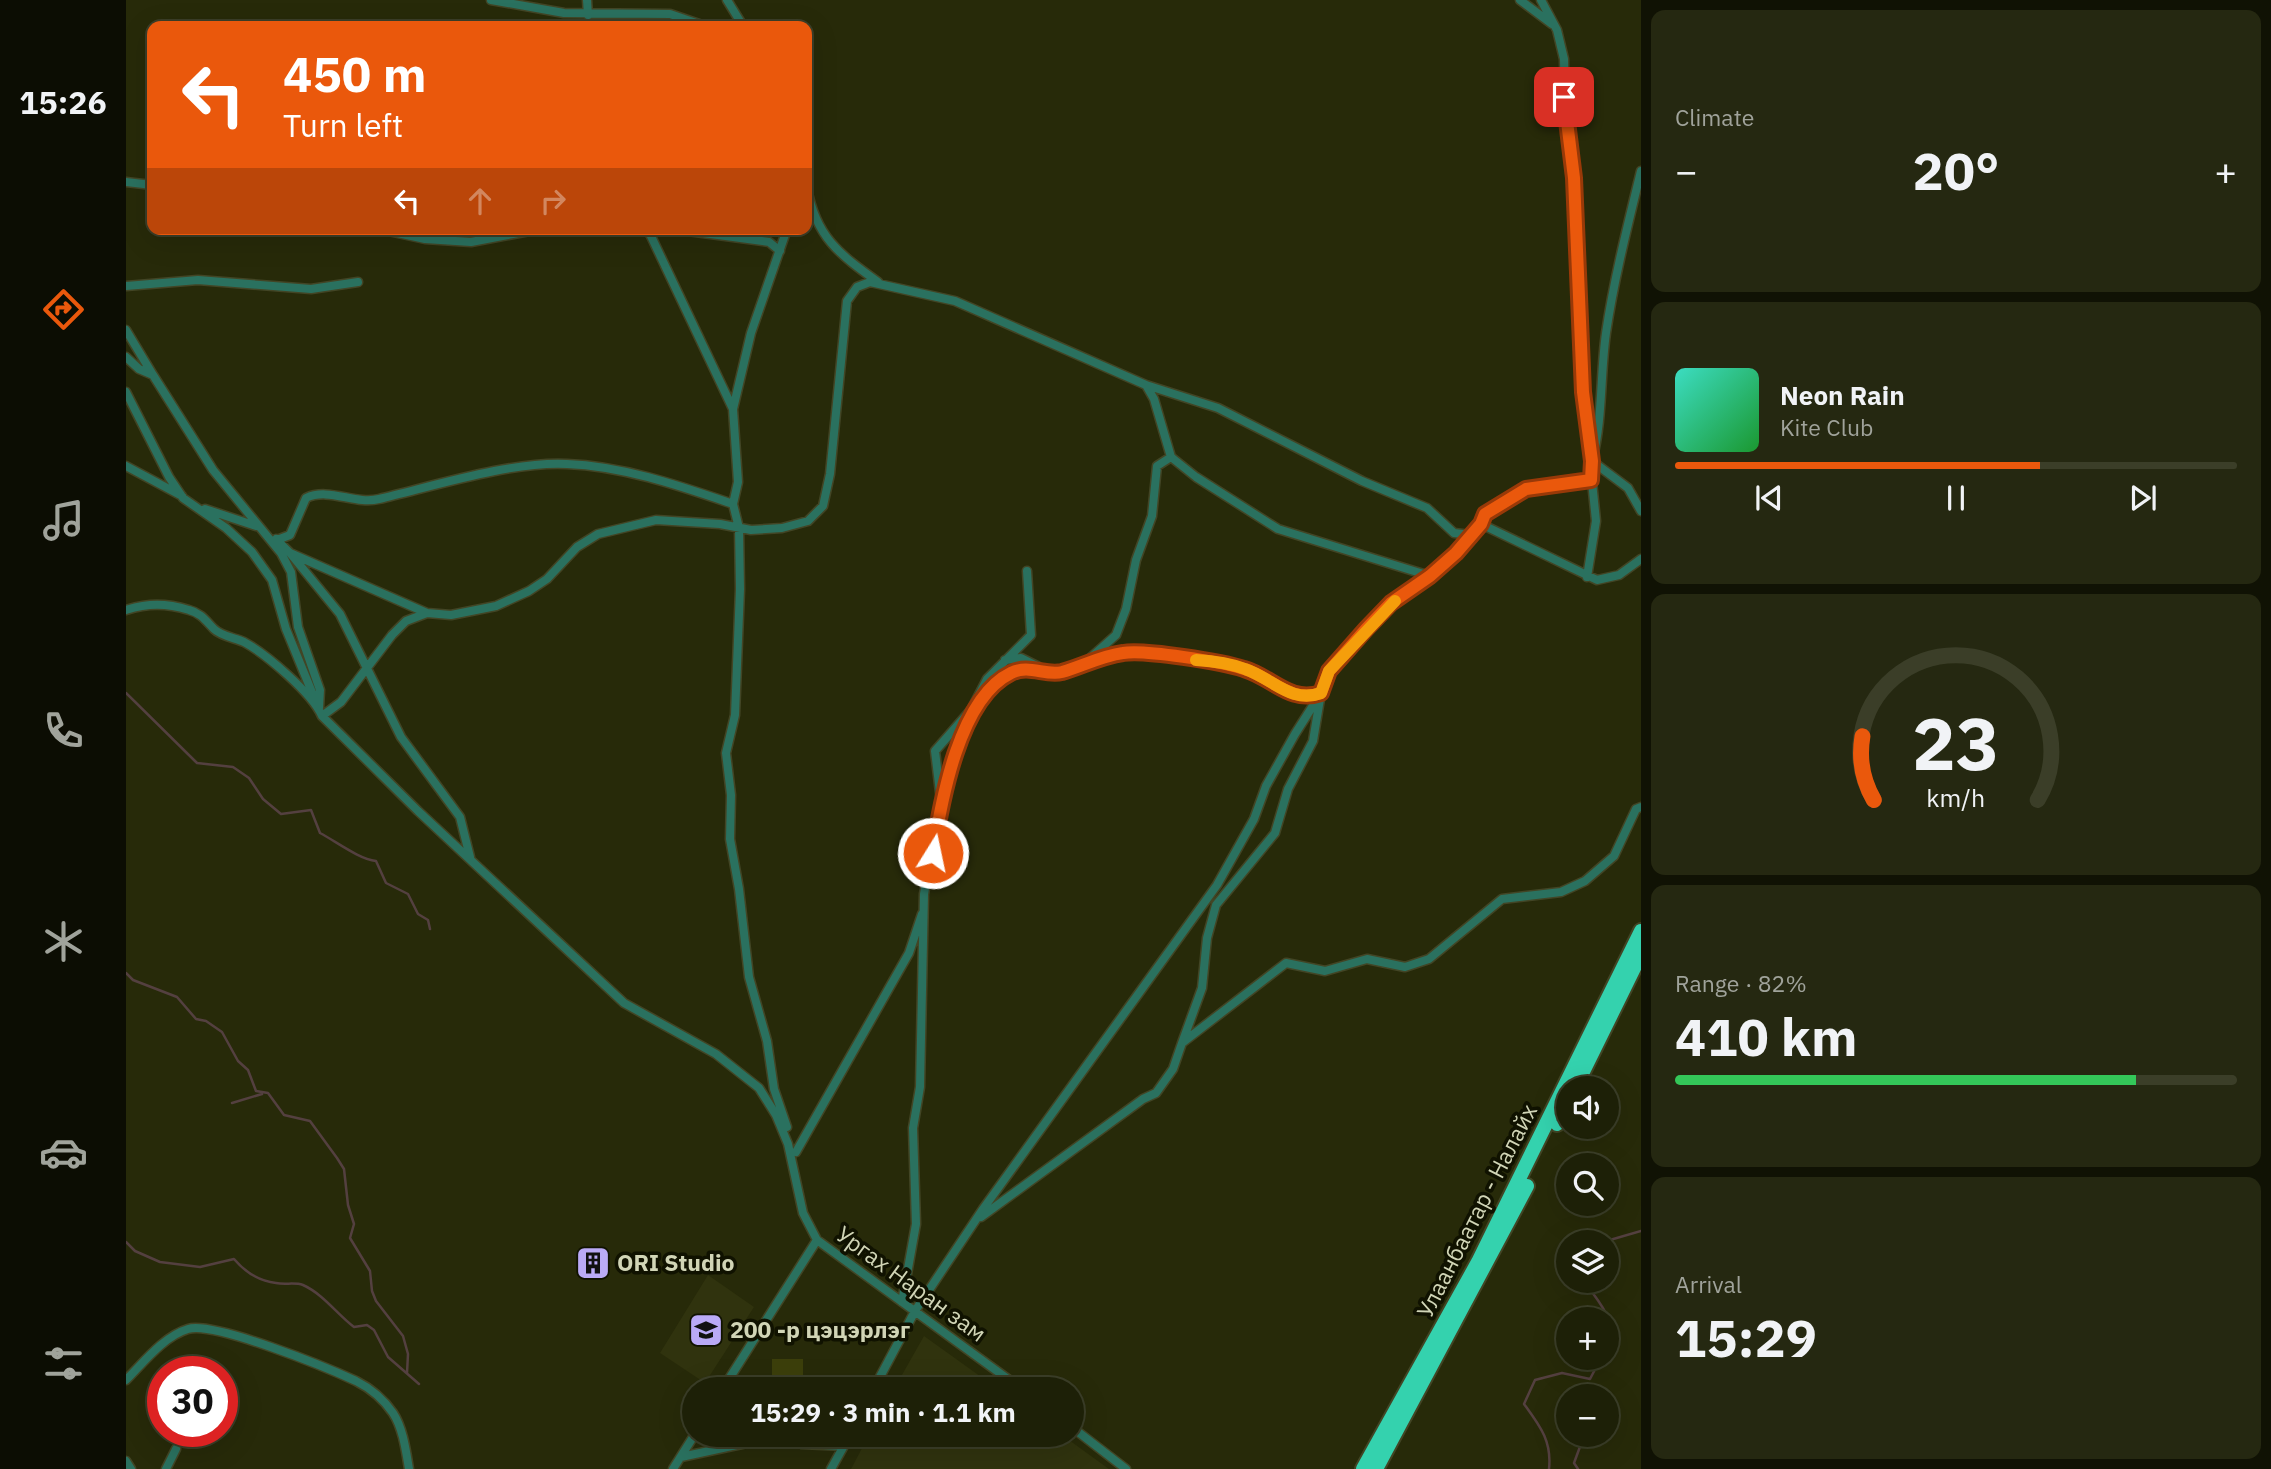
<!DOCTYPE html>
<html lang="en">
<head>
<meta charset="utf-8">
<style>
  :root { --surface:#1d2007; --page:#252811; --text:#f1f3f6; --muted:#a0a39b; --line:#3b3e28; --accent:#ea580c }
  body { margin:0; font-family:"IBM Plex Sans",sans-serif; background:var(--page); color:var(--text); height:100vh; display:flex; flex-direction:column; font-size:26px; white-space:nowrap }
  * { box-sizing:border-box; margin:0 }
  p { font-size:23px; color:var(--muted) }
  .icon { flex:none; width:38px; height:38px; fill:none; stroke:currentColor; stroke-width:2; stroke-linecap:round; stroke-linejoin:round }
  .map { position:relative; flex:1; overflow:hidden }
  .details { display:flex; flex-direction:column; gap:10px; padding:10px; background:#101204; width:630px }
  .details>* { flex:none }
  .hud { position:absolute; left:21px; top:21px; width:665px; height:214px; border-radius:14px; box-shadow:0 7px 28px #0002,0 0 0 2px var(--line); background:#ea580c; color:#fff; overflow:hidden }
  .fabs { position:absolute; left:1430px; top:1076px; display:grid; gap:14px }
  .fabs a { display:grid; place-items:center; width:63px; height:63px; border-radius:50%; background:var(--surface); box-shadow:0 7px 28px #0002,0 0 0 2px var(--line); font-size:35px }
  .speed { position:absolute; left:21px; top:1356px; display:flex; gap:14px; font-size:35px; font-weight:700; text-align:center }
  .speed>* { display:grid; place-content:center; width:91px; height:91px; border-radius:50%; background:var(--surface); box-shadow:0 7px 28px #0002,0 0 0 2px var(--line); line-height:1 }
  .speed .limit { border:10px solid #d22; background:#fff; color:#111 }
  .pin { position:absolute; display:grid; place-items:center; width:60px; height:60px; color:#fff; margin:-30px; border-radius:14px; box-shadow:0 4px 10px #0006 }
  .me { position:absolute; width:77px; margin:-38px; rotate:10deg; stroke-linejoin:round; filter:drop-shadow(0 0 5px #0008) }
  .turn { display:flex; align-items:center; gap:24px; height:147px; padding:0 21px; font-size:32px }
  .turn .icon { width:91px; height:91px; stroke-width:2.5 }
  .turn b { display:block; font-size:49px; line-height:60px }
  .lanes { display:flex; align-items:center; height:66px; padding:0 21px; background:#0003; justify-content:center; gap:35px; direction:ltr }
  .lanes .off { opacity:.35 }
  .big { font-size:52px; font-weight:700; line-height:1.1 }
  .details .tile { flex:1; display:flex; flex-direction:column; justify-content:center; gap:10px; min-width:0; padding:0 24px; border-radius:14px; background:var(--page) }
  .details .dial { align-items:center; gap:0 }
  .dial svg { height:182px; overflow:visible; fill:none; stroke:var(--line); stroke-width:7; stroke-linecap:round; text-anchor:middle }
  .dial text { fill:var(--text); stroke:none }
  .song { display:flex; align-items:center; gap:21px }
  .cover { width:84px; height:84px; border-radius:10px; background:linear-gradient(135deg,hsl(170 70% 55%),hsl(130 70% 35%)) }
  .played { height:7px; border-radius:4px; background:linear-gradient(90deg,var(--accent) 65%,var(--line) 65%) }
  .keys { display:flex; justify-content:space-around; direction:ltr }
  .heat { display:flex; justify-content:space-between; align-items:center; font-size:38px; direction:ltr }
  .charge { height:10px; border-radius:5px; background:linear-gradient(90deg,#34c759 82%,var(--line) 0) }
  .trip { position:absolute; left:556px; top:1377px; width:402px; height:70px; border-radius:35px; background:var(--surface); box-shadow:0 7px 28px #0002,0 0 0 2px var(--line); font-weight:700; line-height:70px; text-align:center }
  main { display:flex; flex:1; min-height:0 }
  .dock { display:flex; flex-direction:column; width:126px; justify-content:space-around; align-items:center; background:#0c0d03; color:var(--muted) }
  .dock .icon { width:49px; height:49px }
  .dock .current { color:var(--accent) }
  .dock b { font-size:32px; color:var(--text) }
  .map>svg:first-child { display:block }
  .built { fill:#30330e }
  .green { fill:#3c3f0b }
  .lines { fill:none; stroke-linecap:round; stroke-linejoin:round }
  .stream { stroke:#544040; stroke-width:2.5 }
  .street-casing { stroke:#424525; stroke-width:11 }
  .highway-casing { stroke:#424525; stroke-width:18 }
  .street { stroke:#2a715f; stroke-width:8 }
  .highway { stroke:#34d2ae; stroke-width:14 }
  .route-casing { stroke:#983908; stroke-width:18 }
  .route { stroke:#ea580c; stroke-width:12 }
  .slow { stroke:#f59e0b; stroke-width:12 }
  .labels { text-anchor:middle; stroke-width:7; stroke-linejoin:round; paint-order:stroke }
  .street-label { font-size:23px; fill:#d1d5b6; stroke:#101200 }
  .poi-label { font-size:23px; font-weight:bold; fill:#d1d5b6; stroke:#101200; text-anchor:start }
</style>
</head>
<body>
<main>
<nav class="dock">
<b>15:26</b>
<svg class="icon current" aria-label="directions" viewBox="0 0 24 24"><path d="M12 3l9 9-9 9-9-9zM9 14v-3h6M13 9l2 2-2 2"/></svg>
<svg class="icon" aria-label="music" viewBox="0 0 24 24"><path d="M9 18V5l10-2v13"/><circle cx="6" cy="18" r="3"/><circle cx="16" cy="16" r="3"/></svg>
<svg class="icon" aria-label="phone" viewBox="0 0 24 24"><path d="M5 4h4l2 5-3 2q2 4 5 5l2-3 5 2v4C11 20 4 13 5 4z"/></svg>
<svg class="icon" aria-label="climate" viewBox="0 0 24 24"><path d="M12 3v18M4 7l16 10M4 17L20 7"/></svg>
<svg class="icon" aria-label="car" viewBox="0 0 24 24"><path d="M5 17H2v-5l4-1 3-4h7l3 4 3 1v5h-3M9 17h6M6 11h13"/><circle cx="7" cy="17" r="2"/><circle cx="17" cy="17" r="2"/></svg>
<svg class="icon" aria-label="filters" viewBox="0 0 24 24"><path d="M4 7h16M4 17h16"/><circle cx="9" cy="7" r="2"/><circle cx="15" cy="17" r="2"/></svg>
</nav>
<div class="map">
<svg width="1515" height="1469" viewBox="0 0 1515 1469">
  <rect width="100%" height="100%" fill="#272a09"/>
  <path class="built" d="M582 1275 628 1307 579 1383 534 1353Z
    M798 1336 872 1389H873H768Z
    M743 1435H936L983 1469H725Z"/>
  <path class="green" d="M646 1359H677V1376H646Z"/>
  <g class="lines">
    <path class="stream" d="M0 693 71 763 107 767 123 778 137 799 155 814 185 810 194 833C211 842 233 859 250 861L260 883 282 894 292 914 302 920 304 929
      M0 973 7 980 51 997 70 1019 80 1021 96 1032 112 1061 122 1070 130 1091 142 1093 158 1115 184 1121 211 1158 218 1169 222 1205 228 1224 224 1238 244 1271 246 1291 250 1301 277 1336 282 1354 281 1373
      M106 1103 136 1094
      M0 1242 9 1251 34 1262 74 1267 108 1259C119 1272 133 1281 150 1283 159 1285 169 1282 177 1285 197 1294 211 1314 228 1327L241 1325 248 1330 262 1357 293 1384
      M1477 1242 1515 1231
      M1458 1281C1471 1301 1495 1322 1480 1349
      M1423 1469C1426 1441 1414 1426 1398 1404L1409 1380 1436 1373 1464 1379 1475 1358
      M1452 1469 1448 1463 1455 1444"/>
    <g class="street-casing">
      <path id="street" d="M365 0 438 13 544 14 579 26
        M461 0 462 15
        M601 0 617 26
        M1394 0 1426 24
        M1415 0 1431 30 1438 59 1439 114 1448 178 1457 392 1470 521 1461 577
        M1515 171C1502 224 1488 279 1480 333 1474 376 1477 419 1466 461L1502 488 1515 511
        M0 182 26 185
        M681 188C690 237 713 254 752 282
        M253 229 299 239 345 242 414 229
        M517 229 524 234 607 409
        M547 229 643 242 654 251
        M0 286 72 280 185 289 232 282
        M0 330 27 375
        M0 357 13 369 27 375 87 470 155 553 165 572 172 627 194 690 193 708
        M1020 385 1092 408 1236 481 1301 508 1328 533 1345 535
        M0 392 43 477 57 498 100 528 126 552 146 580 160 629 190 702
        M0 466 56 496
        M79 509 130 526
        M1355 524 1471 580 1493 575 1515 559
        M150 539 164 553 301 613
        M151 540 164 535 180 498C203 487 229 505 253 499 308 486 386 461 441 464 497 466 554 486 607 504
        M164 553 214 614 275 737 334 817 344 857
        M0 610C22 603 40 603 63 610 75 613 80 621 88 629 95 636 109 638 118 642 140 654 186 693 196 716L292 811 498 1003 590 1054 633 1088 650 1115 662 1144 677 1213 691 1240
        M963 659 990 635 1000 609 1010 560 1026 516 1031 466 1045 457
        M879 660 895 658 913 667
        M196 716 215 702 266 635 280 621 301 613 325 615 370 606 403 591 421 579 451 547 472 534 530 520 594 524 625 530 656 528 682 521 697 506 704 474 721 301 731 287 744 282 829 301 1020 385 1028 399 1045 457 1070 477 1152 529 1304 576
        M815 801 809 751 845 710 861 679 905 635 901 571
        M661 1127 648 1089 641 1041 623 977 613 889 604 839 605 795 600 753 609 715 614 589 613 528 607 504 612 482 607 409 625 333 661 229
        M670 1152 783 953 796 914
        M855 1217 1017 1099 1030 1093 1047 1069 1056 1043 1160 963 1199 971 1241 959 1279 967 1303 959 1376 899 1435 892 1459 881 1488 856 1510 809 1515 807
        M776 1302 790 1224 787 1128 794 1087 798 894 815 801 835 739 856 699 886 672 908 669 935 672 961 661 1000 652 1091 662 1121 669 1171 697 1182 698 1195 693 1187 741 1162 789 1149 833 1090 905 1081 938 1076 988 1056 1043
        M0 1380C17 1363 38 1336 62 1329 88 1321 202 1368 230 1381 244 1388 258 1400 267 1413 277 1428 280 1451 283 1469
        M596 1390 691 1240 897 1390
        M674 1390 702 1385 711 1390
        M747 1390 789 1311 857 1209 1091 885 1128 819 1140 786 1169 734 1195 693 1203 671 1265 603 1304 576 1330 553 1363 511 1400 490 1465 480
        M947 1428 1000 1469
        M555 1457 658 1435 676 1444 718 1446
        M0 1461 5 1469
        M40 1469 50 1449
        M547 1469 569 1434
        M705 1469 724 1435"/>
    </g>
    <g class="highway-casing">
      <path id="highway" d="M1449 1088 1515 954
        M1431 1124 1442 1103
        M1237 1469 1352 1262 1515 931
        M1250 1469 1401 1186"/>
    </g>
    <use href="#street" class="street"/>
    <use href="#highway" class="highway"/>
  </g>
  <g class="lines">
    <g class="route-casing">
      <path id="route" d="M807 853C815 802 833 698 885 673 903 664 919 676 936 672 957 666 975 656 997 653 1017 649 1097 662 1118 669 1146 677 1164 704 1195 693L1203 671 1240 629 1265 603 1304 576 1330 553 1355 524 1359 514 1400 489 1465 480 1466 461 1457 392 1448 178 1438 97"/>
    </g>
    <use href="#route" class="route"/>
    <path class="slow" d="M1070 660C1086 661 1103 663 1119 669 1146 678 1165 704 1195 693L1203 671 1269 601"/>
  </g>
  <defs>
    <g id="building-square" transform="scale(1.75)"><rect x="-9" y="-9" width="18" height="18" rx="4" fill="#baaaf6" stroke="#101200"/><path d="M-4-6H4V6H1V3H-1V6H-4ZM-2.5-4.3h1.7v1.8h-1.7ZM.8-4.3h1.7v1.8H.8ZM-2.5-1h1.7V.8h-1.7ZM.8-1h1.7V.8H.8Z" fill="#111"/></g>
    <g id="school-square" transform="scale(1.75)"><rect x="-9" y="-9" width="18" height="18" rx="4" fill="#baaaf6" stroke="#101200"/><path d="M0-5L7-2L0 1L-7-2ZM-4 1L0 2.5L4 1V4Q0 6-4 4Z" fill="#111"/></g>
  </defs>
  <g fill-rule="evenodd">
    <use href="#building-square" x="467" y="1263"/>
    <use href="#school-square" x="580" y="1330"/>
  </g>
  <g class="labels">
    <g class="street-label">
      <text transform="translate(1351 1211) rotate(-63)" y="8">Улаанбаатар - Налайх</text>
      <text transform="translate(785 1284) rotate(36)" y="8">Ургах Наран зам</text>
    </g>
    <g class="poi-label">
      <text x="491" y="1271">ORI Studio</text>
      <text x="604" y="1338">200 -р цэцэрлэг</text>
    </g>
  </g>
</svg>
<div class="fabs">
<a><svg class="icon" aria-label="sound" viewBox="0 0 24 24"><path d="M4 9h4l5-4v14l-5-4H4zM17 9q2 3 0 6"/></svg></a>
<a><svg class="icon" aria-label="search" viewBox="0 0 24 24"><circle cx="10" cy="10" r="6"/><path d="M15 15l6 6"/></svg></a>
<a><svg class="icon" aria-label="layers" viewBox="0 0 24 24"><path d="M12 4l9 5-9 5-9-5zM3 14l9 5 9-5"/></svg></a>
<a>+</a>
<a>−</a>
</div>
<div class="speed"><div class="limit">30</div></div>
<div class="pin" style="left:1438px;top:97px;background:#d93025"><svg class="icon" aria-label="arrive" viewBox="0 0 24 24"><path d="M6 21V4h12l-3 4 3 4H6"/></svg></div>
<svg class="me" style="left:807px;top:853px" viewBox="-20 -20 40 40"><circle r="17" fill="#ea580c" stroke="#fff" stroke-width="3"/><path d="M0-11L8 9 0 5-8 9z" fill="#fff"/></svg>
<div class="trip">15:29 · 3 min · 1.1 km</div>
<div class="hud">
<div class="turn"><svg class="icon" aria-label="left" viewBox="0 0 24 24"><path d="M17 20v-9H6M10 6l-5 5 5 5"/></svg><div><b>450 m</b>Turn left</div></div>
<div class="lanes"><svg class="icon" aria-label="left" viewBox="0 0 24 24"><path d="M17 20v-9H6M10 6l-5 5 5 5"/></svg><svg class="icon off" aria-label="ahead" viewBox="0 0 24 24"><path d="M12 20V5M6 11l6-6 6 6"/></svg><svg class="icon off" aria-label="right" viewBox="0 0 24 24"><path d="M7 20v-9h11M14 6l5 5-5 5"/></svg></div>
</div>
</div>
<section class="details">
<div class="tile"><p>Climate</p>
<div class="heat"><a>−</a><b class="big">20°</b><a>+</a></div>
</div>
<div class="tile">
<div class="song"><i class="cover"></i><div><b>Neon Rain</b><p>Kite Club</p></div></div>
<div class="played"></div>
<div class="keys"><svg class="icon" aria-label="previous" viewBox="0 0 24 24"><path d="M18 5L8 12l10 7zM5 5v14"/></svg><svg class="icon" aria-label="pause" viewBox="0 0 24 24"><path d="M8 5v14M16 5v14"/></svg><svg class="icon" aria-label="next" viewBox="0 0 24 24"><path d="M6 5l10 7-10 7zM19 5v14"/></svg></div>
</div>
<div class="tile dial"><svg viewBox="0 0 100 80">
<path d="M14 69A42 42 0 1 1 86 69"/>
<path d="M14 69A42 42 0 0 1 9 41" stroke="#ea580c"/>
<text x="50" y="56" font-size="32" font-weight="700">23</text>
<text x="50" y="72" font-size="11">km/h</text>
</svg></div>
<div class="tile"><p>Range · 82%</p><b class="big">410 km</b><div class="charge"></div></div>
<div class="tile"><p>Arrival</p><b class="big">15:29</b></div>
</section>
</main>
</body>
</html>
